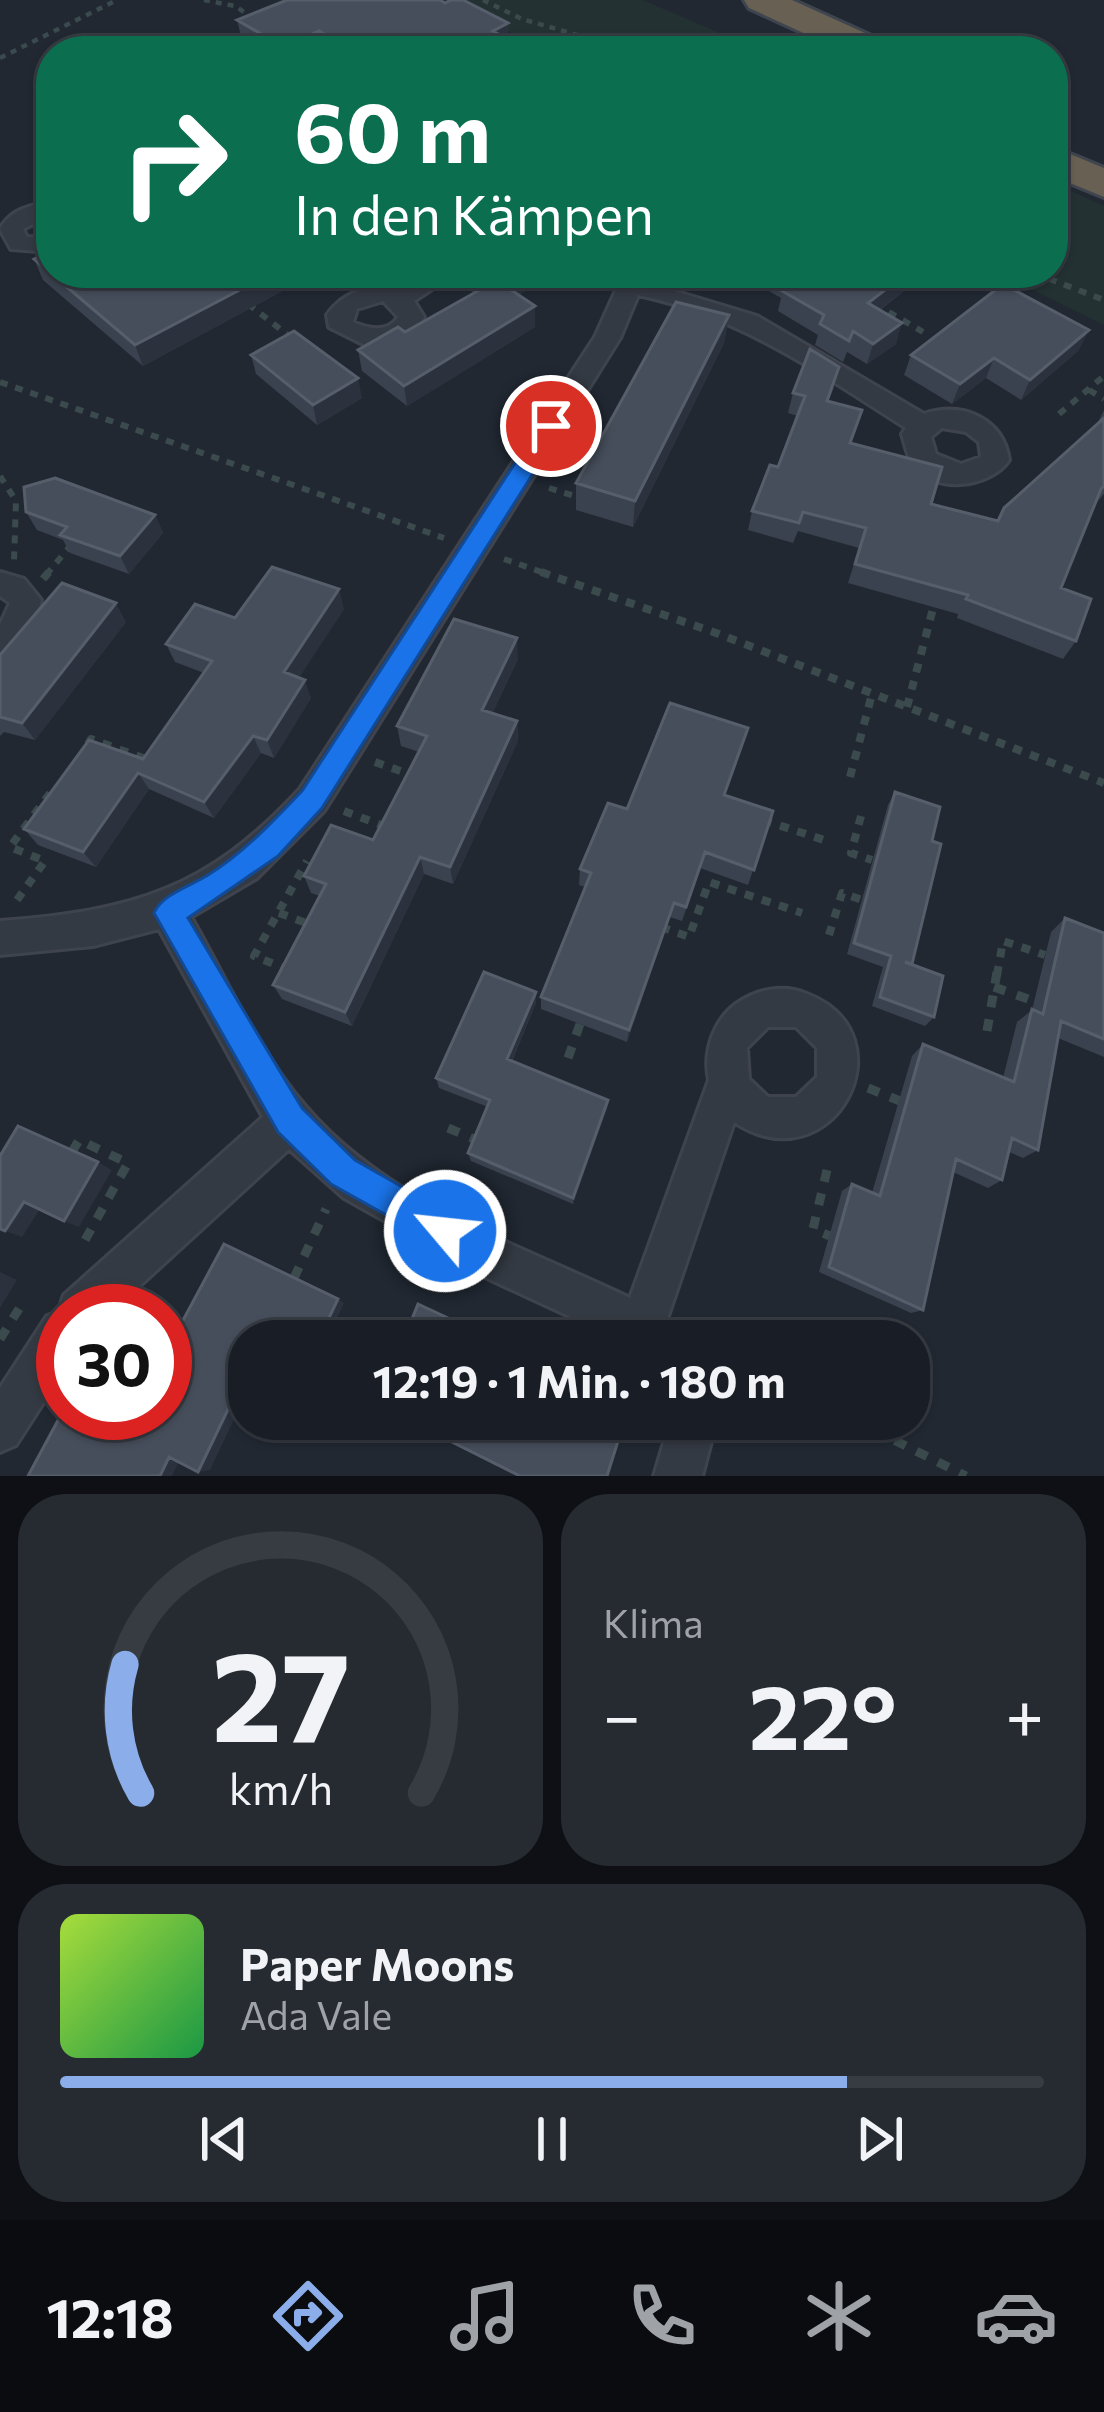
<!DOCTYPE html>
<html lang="de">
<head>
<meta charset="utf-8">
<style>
  :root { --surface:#191e26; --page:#262b32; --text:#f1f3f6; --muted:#9fa2a7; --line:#373c43; --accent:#8bade9 }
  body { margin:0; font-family:Commissioner,sans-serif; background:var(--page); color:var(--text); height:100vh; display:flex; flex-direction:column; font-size:45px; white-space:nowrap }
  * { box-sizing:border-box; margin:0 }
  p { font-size:39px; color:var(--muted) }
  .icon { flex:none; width:66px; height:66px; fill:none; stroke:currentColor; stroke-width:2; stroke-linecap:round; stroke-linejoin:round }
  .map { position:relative; height:1476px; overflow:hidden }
  .details { display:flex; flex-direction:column; gap:18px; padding:18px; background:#0e1015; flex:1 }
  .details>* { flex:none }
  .banner { position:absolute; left:36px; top:36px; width:1032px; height:252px; border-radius:48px; box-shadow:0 3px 9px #0004,0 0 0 3px var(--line); background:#0b6e4f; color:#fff; overflow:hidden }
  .speed { position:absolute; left:36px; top:1284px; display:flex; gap:24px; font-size:60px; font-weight:700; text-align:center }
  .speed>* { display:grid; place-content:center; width:156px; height:156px; border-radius:50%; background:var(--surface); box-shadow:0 3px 9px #0004,0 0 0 3px var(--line); line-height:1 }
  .speed .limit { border:18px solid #d22; background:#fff; color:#111 }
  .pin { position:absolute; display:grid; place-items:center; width:102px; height:102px; color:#fff; margin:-51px; border:6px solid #fff; border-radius:50%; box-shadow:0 3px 12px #0007 }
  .me { position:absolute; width:132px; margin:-66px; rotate:298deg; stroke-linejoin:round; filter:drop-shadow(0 0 9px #0008) }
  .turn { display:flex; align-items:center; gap:42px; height:252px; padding:0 60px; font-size:54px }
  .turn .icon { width:156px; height:156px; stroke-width:2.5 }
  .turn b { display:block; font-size:84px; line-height:102px }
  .big { font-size:90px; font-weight:700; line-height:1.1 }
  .details .widget { flex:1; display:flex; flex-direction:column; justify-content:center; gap:18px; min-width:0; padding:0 42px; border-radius:48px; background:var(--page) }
  .details .dial { align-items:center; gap:0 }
  .dial svg { height:312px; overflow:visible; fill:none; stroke:var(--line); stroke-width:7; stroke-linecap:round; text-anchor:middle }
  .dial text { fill:var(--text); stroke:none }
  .song { display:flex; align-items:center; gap:36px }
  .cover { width:144px; height:144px; border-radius:18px; background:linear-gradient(135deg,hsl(80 70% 55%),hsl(140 70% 35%)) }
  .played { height:12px; border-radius:6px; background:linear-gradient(90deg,var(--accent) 80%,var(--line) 80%) }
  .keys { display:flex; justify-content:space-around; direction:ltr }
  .heat { display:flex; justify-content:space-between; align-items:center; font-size:66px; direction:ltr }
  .details .tiles { flex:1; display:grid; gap:18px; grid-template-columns:1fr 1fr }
  .widget:last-child { grid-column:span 2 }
  .trip { position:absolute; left:228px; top:1320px; width:702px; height:120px; border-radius:48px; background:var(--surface); box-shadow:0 3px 9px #0004,0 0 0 3px var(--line); font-weight:700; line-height:120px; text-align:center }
  .dock { display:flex; height:192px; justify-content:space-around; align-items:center; background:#0a0c0f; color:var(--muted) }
  .dock .icon { width:84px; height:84px }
  .dock .selected { color:var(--accent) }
  .dock b { font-size:54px; color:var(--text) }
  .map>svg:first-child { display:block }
  .green { fill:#233133 }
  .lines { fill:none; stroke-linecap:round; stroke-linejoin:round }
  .street-casing { stroke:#3e434d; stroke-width:6 }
  .highway-casing { stroke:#3f454e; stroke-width:6 }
  .path-far3 { stroke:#3b4a4c; stroke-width:4.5; stroke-dasharray:6 6; stroke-linecap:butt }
  .path-far2 { stroke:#3b4a4c; stroke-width:6; stroke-dasharray:8 8; stroke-linecap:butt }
  .path-far1 { stroke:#3b4a4c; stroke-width:8; stroke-dasharray:9 9; stroke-linecap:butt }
  .path { stroke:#3b4a4c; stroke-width:9; stroke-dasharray:12 12; stroke-linecap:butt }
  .street { fill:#343a43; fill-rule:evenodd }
  .highway { fill:#686052; fill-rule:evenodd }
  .wall { fill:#3a424f }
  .shaded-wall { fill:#2b323e }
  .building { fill:#464e5b; stroke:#565e6b; stroke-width:3 }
  .route { fill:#1a73e8; stroke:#114b97; stroke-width:3 }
</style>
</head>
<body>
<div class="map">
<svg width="1104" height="1476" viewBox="0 0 1104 1476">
  <rect width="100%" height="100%" fill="#212832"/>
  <path class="green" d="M444 0H643L762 51H548Z
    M1053 183 1104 206V325L999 273H1053Z"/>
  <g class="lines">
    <g class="street-casing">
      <path id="street" d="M51 201V215L23 229 27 237 51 238V252L11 249 0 229C11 209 30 206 51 201Z
        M426 273H456L414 301 424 317 412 335 369 347 329 327 327 315C342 293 371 282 397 289ZM383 301 398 317C388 333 368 329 353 322L357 309Z
        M616 273H640L641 281 757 316 924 414C963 401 1003 419 1009 460 990 488 932 495 912 463 907 455 905 443 902 434L906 428C820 373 739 316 638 295L620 338 324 811 257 878 191 917C227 980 258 1052 306 1107 388 1203 519 1245 630 1298L709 1080C703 1053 713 1021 736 1004 757 989 783 984 807 994 912 1034 835 1188 734 1122L667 1319 681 1341H623L487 1278 344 1198 289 1149 112 1311H63V1372L16 1445 0 1452V1388L47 1316 58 1312 64 1295 263 1117 159 929 93 946 0 955V921C133 911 207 890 300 789L595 337 618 286ZM942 428 966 432 979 442 981 457 961 464 936 454 931 437ZM768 1027H796L817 1048V1077L796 1097H768L749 1079 747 1048Z
        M0 572 24 579 41 600 34 631 0 657V625L10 603 0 596Z
        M671 1419H717L702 1476H654Z"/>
    </g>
    <g class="highway-casing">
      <path id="highway" d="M744 0H792L887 43 893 51H843L749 8Z
        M1053 147 1104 168V197L1053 176Z"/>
    </g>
    <path class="path-far3" d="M204 0 235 6 256 20
      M483 0 522 19 632 51
      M0 58 117 0
      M43 171 35 174 47 182"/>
    <path class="path-far2" d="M1034 273 1104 300
      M248 304 293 339
      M875 304 923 332
      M0 382 444 538
      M1089 390 1104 399
      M1059 414 1104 376
      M578 434 610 444
      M0 476 16 501 14 560
      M549 488 581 498
      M504 559 550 575
      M46 575 72 544"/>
    <path class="path-far1" d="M541 572 716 633 1104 783
      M43 579 49 572
      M907 707 935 601
      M88 744 91 739 151 761
      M375 762 412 775
      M850 777 872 694
      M344 811 386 827
      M861 816 851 853 872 860
      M763 820 827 841
      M17 900 45 861 10 847 51 792
      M279 913 312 925
      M661 927 689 937 709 882 802 913
      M829 935 842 893 862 900
      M289 970 254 956 307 861
      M997 975 1003 941 1045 955"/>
    <path class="path" d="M994 987 1034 1001
      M987 1031 997 972
      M568 1058 580 1024
      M868 1088 900 1101
      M448 1128 479 1141
      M72 1152 79 1140 128 1163 80 1249
      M827 1170 813 1229 830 1236
      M294 1278 326 1209
      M0 1339 22 1304
      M529 1341 536 1320
      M852 1419 966 1476"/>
    <use href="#street" class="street"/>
    <use href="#highway" class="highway"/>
  </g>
  <path class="wall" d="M445 3 508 23V39L529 51H260L242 40 237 20Z
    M34 259 51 273H316L143 366 43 280Z
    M459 273H556L518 295 535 327 407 406 362 371 358 350 405 332 474 293 459 283Z
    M738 273H927L880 310 896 344 867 364 847 352 843 362 815 345 818 335 778 311 781 298Z
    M729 315 724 343 633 527 576 510V483L627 393Z
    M1079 350 1021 400 986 378 952 404 904 375 911 355Z
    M251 355 362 398 317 425 256 374Z
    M834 387 828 402 851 444 931 504 998 521 1097 424 1104 410V494L1096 503 1061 588 1076 641 1063 659 957 618 958 614 848 583 859 548 798 531 793 543 748 530 752 511 778 467 798 416 788 413 793 393Z
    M26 512 155 515 163 533 129 574 70 553 63 540 37 530Z
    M344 609 299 677 311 698 274 758 261 753 214 818 149 789 96 867 38 845 24 829 143 759 204 673 175 662 166 644 235 618Z
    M126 622 35 740 4 732 0 736V655Z
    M518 659 492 714 517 721 518 741 453 884 424 874 352 1026 282 999 273 985 320 896 311 893 304 876 373 840 419 752 401 746 397 726Z
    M748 728 725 795 773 811 748 885 700 868 682 921 670 917 627 1042 541 1009V997L585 887 579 885 580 869 627 809Z
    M895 792 912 964 934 1017 925 1026 872 1006 883 967 847 954 888 805Z
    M1065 918 1104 933V1057L1058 1038 1038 1150 1023 1158 1009 1152 1002 1180 988 1188 953 1172 923 1310 911 1313 819 1272 842 1191 852 1184 872 1193 912 1056 923 1044 1003 1078 1017 1022 1032 1010 1051 932Z
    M536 992V1003L512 1061 608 1100 573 1204 471 1161 468 1153 488 1107 439 1088 436 1078Z"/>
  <path class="shaded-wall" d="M508 23V44L493 31Z
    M319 31 322 51H285L284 47Z
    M272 273H316L143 366 135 345Z
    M519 273H556L502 304 501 283Z
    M907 273H927L862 323 868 303Z
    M535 306V327L407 406 404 386Z
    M729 315 724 343 633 527 635 501Z
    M902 323 896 344 867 364 873 344Z
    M1089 330 1079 350 1021 400 1030 380Z
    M994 358 986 378 952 404 960 384Z
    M358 378 362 398 317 425 313 405Z
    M155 515 163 533 129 574 120 556Z
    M339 589 344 609 291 690 284 672Z
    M116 603 126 622 35 740 22 723Z
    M517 638 518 659 484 731 482 710Z
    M305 680 311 698 274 758 267 740Z
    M517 721 518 741 453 884 450 867Z
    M253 736 261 753 214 818 204 802Z
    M138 773 149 789 96 867 83 852Z
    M420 857 424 874 352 1026 345 1012Z
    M674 903 670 917 627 1042 629 1030Z
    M536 992V1003L508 1069 507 1059Z
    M608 1100 607 1109 573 1204V1198Z
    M98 1162 112 1170 79 1227 64 1221Z
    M24 1202 40 1209 22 1237 5 1231Z
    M0 1272 17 1280 0 1308Z
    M338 1299 344 1303 327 1341H318Z
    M245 1374H249V1388L210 1470 198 1472Z
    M89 1413H104L141 1433H127Z
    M182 1455 172 1476H160L169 1457Z"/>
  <path class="building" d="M287 0H440L445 3 451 0H463L508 23 493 31 529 51H376L368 46 353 51 319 31 284 47 237 20Z
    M217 44 228 51H201Z
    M51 251V273H272L135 345 34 259Z
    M474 273H519L501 283 535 306 404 386 358 350 398 327 405 332 490 284Z
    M778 273H907L868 303 902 323 873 344 853 331 849 341 820 324 824 315 782 291 795 282Z
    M1003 284 1089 330 1030 380 994 358 960 384 911 355Z
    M676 302 729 315 635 501 576 483Z
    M294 331 358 378 313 405 251 355Z
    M810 349 839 367 827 401 862 410 850 443 942 467 931 504 998 521 1004 508 1104 418V486L1101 489 1061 588 1091 599 1076 641 966 599 968 595 855 564 866 528 803 512 799 523 752 511 770 465 778 467 805 396 793 393Z
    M55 478 155 515 120 556 60 535 67 527 26 512 24 487Z
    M272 567 339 589 284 672 305 680 267 740 253 736 204 802 138 773 83 852 24 829 89 740 143 759 212 661 166 644 195 604 235 618Z
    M62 583 116 603 22 723 0 717V655Z
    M454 619 517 638 482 710 517 721 450 867 420 857 345 1012 273 985 326 884 304 876 331 825 373 840 427 736 397 726Z
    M670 703 748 728 724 795 773 811 754 870 705 852 686 907 674 903 629 1030 541 997 591 873 580 869 608 803 627 809Z
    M895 792 940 807 932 841 941 844 912 964 905 962 943 976 934 1017 880 997 891 956 854 943Z
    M1065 918 1104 933V1039L1061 1021 1038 1150 1012 1138 1002 1180 956 1159 923 1310 829 1267 852 1184 880 1196 923 1044 1014 1082 1032 1009 1043 1014Z
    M484 972 536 992 507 1059 608 1100 573 1198 468 1153 490 1100 436 1078Z
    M18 1126 98 1162 64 1221 24 1202 5 1231 0 1229V1156Z
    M224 1244 338 1299 318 1341H249V1376L245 1374 198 1472 169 1457 160 1476H28L63 1411V1413H89L127 1433 138 1413H165V1333L174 1337Z
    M418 1304 491 1338 495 1326 527 1341H403Z
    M406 1419H625L607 1476H520Z"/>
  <path class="route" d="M551 418 563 426 322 808 278 856 188 918 302 1108 355 1160 457 1218 462 1231 457 1243 445 1248 331 1184 278 1132 154 913C162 894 191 886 208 875 244 853 273 821 302 791L543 420Z"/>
</svg>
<div class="speed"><div class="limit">30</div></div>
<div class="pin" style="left:551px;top:426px;background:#d93025"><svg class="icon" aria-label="arrive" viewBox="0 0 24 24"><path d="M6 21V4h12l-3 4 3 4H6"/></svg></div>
<svg class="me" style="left:445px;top:1231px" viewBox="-20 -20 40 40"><circle r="17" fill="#1a73e8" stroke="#fff" stroke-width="3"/><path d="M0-11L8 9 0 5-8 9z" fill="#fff"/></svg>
<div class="trip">12:19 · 1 Min. · 180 m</div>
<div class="banner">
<div class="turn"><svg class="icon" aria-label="right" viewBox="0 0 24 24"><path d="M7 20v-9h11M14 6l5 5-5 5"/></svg><div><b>60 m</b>In den Kämpen</div></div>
</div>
</div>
<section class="details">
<div class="tiles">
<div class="widget dial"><svg viewBox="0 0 100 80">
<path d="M14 69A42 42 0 1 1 86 69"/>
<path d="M14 69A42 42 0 0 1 10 36" stroke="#8bade9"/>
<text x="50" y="56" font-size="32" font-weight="700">27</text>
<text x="50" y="72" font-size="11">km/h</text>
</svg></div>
<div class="widget"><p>Klima</p>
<div class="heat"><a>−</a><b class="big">22°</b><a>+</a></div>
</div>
<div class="widget">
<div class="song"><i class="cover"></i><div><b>Paper Moons</b><p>Ada Vale</p></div></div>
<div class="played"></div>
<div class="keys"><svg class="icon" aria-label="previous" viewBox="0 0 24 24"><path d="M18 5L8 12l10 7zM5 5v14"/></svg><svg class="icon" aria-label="pause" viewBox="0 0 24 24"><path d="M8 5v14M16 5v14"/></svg><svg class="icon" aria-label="next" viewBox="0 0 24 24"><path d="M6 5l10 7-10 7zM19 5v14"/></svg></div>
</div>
</div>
</section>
<nav class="dock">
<b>12:18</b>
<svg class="icon selected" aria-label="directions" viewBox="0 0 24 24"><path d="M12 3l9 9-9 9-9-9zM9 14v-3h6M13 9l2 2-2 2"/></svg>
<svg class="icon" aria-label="music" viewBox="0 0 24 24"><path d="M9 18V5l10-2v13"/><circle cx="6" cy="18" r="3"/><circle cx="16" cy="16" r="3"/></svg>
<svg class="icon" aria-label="phone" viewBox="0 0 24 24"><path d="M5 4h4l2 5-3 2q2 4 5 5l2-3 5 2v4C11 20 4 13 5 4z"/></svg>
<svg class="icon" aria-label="climate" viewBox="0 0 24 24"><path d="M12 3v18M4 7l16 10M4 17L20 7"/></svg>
<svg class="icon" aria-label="car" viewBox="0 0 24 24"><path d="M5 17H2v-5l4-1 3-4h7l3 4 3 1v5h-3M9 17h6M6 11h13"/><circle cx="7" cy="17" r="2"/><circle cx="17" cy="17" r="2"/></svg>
</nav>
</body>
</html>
